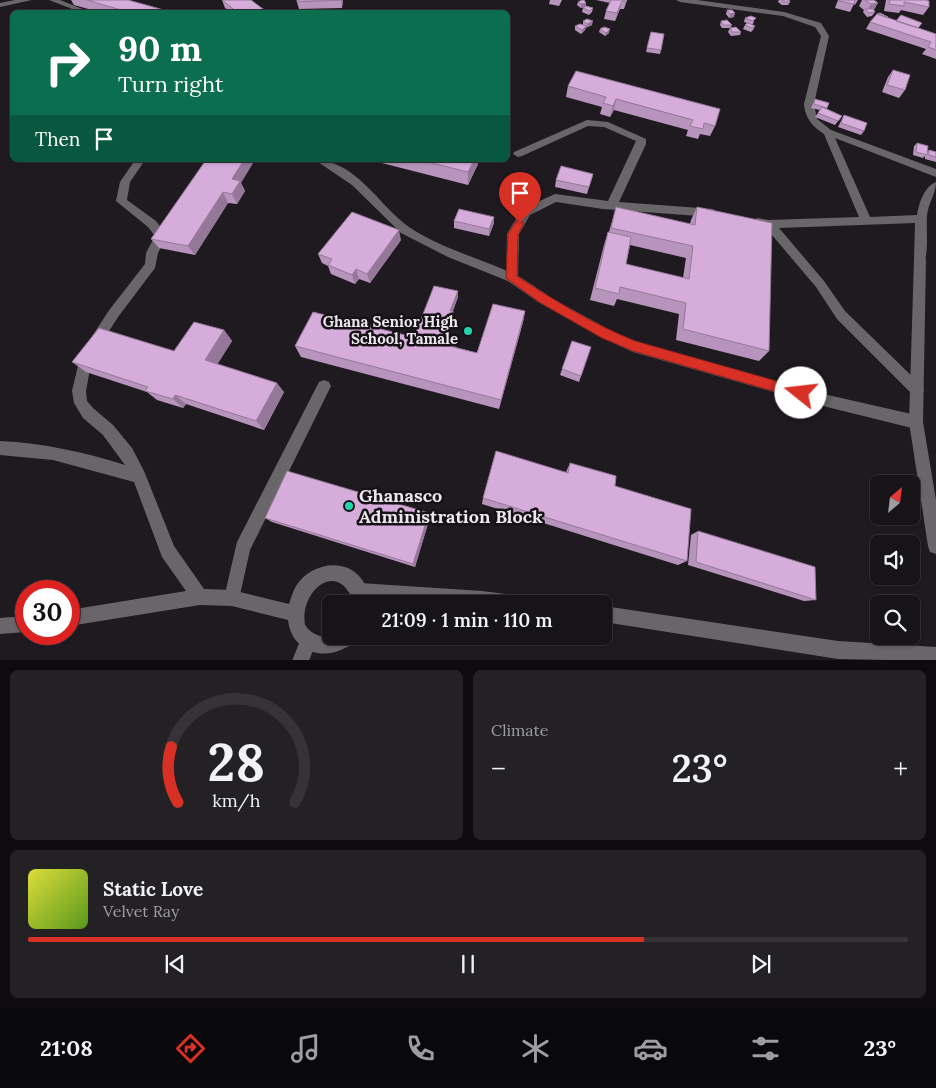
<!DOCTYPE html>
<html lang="en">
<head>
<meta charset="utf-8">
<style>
  :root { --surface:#171418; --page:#242125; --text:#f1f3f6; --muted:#9e9ea2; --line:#363337; --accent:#d93025 }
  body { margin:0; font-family:Lora,serif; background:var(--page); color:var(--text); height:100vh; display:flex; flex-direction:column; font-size:19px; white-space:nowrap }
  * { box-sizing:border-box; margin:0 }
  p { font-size:16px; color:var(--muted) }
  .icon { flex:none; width:28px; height:28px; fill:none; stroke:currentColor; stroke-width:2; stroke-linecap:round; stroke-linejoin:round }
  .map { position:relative; height:660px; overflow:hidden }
  .panel { display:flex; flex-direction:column; gap:10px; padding:10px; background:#0d0b0d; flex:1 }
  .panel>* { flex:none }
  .top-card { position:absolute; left:10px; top:10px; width:500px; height:152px; border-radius:8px; box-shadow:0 1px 4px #0004,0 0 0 1px var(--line); background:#0b6e4f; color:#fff; overflow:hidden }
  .needle { width:32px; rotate:28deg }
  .tools { position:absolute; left:870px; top:475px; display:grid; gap:10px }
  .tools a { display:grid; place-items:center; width:50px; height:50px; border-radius:8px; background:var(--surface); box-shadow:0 1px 4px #0004,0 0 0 1px var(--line); font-size:25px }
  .speed { position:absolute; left:15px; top:580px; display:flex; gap:10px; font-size:25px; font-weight:700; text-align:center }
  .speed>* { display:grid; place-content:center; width:65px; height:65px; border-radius:50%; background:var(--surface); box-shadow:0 1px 4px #0004,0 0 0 1px var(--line); line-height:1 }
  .speed .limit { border:8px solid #d22; background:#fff; color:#111 }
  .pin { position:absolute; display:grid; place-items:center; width:42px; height:42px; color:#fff; margin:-51px -21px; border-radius:50% 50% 50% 0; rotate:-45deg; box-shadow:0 0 5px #0007 }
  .pin .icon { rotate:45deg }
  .me { position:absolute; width:55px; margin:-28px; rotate:286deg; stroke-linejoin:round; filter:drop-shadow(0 0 4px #0008) }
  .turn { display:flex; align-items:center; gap:18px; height:105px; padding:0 25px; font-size:22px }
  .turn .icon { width:65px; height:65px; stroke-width:2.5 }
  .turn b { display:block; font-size:35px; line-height:42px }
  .then { display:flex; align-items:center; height:48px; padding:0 25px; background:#0003; gap:10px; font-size:19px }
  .big { font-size:38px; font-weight:600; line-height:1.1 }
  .panel .card { flex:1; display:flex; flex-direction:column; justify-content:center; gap:8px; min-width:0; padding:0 18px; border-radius:8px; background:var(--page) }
  .panel .dial { align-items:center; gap:0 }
  .dial svg { height:130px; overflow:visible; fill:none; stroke:var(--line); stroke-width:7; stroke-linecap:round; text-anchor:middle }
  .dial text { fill:var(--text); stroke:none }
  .song { display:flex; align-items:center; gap:15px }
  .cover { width:60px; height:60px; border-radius:8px; background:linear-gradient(135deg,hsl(60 70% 55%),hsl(90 70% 35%)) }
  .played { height:5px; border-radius:2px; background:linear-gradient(90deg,var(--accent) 70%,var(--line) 70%) }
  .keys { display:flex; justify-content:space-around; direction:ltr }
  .heat { display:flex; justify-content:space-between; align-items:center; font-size:28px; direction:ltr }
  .panel .tiles { flex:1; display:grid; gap:10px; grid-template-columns:1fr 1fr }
  .card:last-child { grid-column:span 2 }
  .trip { position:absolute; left:322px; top:595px; width:290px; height:50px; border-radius:8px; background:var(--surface); box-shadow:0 1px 4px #0004,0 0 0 1px var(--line); font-weight:600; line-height:50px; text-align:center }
  .tabs { display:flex; height:80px; justify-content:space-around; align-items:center; background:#09080a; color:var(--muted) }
  .tabs .icon { width:35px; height:35px }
  .tabs .active { color:var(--accent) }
  .tabs b { font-size:22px; color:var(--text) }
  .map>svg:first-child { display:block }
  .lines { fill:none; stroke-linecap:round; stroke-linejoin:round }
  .lane { fill:#696669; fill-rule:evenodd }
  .street { fill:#696669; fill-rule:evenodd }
  .wall { fill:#b794bb; fill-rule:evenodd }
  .shaded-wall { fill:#957899 }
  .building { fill:#d5acda; stroke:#957899 }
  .route { fill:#d93025; stroke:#8d1f18 }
  .poi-dot { fill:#22d5af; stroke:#161116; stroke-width:2 }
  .labels { text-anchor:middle; stroke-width:5; stroke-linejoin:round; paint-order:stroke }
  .poi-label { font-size:15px; font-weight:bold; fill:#ebe7eb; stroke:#161116; text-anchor:end }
  .near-poi-label { font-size:18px; font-weight:bold; fill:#ebe7eb; stroke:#161116; text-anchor:start }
</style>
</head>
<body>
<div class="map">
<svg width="936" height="661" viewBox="0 0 936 661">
  <rect width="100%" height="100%" fill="#1f1a20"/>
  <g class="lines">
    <path class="lane" d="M315 160C356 160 379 206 409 227 438 247 481 259 514 274 525 279 536 288 546 294L548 298 546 302H538L508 281 448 257 401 233 352 185Z
      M920 254 926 259 923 422 936 500V554L930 552 928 546 909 422 914 259Z
      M324 380 329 382 331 386 250 550 238 604 232 606 226 604 224 598 237 542 319 382Z
      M360 583 482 591 523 596 529 598 531 604H430L360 599 354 597 352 591 354 585Z
      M604 606 838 641 936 647V661L838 659 604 622Z
      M308 634 314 636 316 642 309 661H292L302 636Z"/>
    <path class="street" d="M15 0H32L0 7V3Z
      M49 0H60L90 12H80Z
      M676 0H697L784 12 821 23 829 36 814 104 817 119 831 130 936 169V177L835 138 870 217 917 215C919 203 924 187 936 182 936 194 928 203 927 216 926 227 929 252 924 262H916L914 259 915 223 779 228 824 281 845 311 922 386 924 390 922 394 917 396 912 394 837 319 816 287 766 228 753 225 752 222 757 218 769 220 859 217 824 134C812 126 805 118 804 104L821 36 815 27 783 16 680 2Z
      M587 120 608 122 646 139V144L619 202 713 209 718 213 713 217 603 209 556 202 530 215 519 234 518 278 512 283 508 281 506 278 507 234 522 209 555 194 608 201 636 141 604 127 588 126 522 156 518 157 513 154 514 152Z
      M135 160H145L130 182 127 200 156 221 167 235 158 253 155 268 118 317 92 358 86 391 87 401 93 408 113 425 132 448 144 471 174 546 204 589 232 590 289 604C291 598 293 591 296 586 310 563 347 556 363 581 367 588 368 597 370 604H354C340 558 299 589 305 625 317 643 338 636 357 636 355 643 350 646 343 649 319 661 291 649 288 620L232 606 200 605 69 626V610L186 591 162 557 134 482 53 460 0 455V441C43 443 84 452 125 465L103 435 83 418 74 403 72 391 81 353 110 309 145 264 146 253 155 236 148 227 116 201 120 182Z
      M542 293 610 330 635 341 819 393 916 415 921 417 923 422 921 427 916 429 819 405 633 352 602 338 538 302 536 298 538 294Z
      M26 616V632L0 634V618Z"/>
  </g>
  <path class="wall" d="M71 0H128L171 12H99L74 5Z
    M222 0 267 12H231L225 8Z
    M297 0H343L342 8 299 9 297 2Z
    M550 0H562L559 6 549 4Z
    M596 0H627L624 9H620L615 21 604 19 606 11 610 3Z
    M779 0H789L790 2 788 5H782L778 2Z
    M838 0H858L855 5 854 4 850 12 835 8Z
    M862 0H874V10L875 12 872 16 867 17 863 12 864 10 859 6Z
    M886 0H926L929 7 923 15 901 10 899 13 884 11Z
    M578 2 586 3V6L593 8 592 12 589 15 582 12 583 8 584 7 581 8 577 5Z
    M727 10 734 17 729 18 726 14Z
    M751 16 754 22 752 25 755 26 753 30 751 32 743 29 745 25 747 23 744 22 745 18Z
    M888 17 887 18 936 34V59L922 54 926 49 866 29 870 22Z
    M583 21 592 25 586 27 585 30 581 34 575 30V26L583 25Z
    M721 21 732 25 730 28 741 32 740 35 731 36 728 32 730 28H722L720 25Z
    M600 29 609 33 605 36 599 32Z
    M651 32 661 50 660 54 646 52Z
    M893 70 905 90 899 98 882 92 888 77Z
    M568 86 715 126 710 136 700 134 698 139 686 136 688 130 614 110 610 117 600 114 602 107 566 97Z
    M815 99 827 108V109L842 116 835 125 815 117 820 110 811 108Z
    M844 115 864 131 861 135 838 127Z
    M917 143 927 152 929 150 936 152V162L925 159V156L923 158 913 155 914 146Z
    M206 160 241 183 245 191 237 204 228 203 195 255 159 248 151 239Z
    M370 160H478V164L468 185Z
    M593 174 587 194 555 187 556 180Z
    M616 207 690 224 691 220 697 207 769 351 759 361 676 340 679 314 617 299 614 306 590 300 604 245 608 232H609ZM630 245 686 258 683 278 626 264Z
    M454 221 494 223 489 236 454 228Z
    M401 240 370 283 359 279 355 284 331 274 328 266 322 263 318 254Z
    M458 297 453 311 454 317 447 336 456 339V345L455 347 477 353 525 311 523 322 499 409 301 357 295 346 414 337Z
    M224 330 232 341 217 364 284 392 264 430 186 404 183 408 157 400 147 392 86 372 72 362 174 351Z
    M572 341 581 376 579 382 560 375Z
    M570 463 615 486 687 561 678 565 482 504 483 498 566 472Z
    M429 513 430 517 415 567 272 522 265 518Z
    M698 531 816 600 804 601 688 565 691 535Z"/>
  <path class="shaded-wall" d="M341 0H343L342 8Z
    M622 1 620 9 615 21 617 13Z
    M586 3V7L581 8V4Z
    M878 3 874 10 867 11 871 4Z
    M735 13 734 17 729 18 730 14Z
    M593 21 592 25 586 28 587 24Z
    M586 26 585 30 581 34 582 30Z
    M610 29 609 33 605 36 606 33Z
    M616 99 614 110 610 117 613 106Z
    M244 160H255L241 183 245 191 237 204 232 194V179Z
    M474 160H478V164L468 185V172Z
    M223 192 228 203 195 255 188 246Z
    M494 217V223L489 236V229Z
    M399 230 401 240 370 283 367 274Z
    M356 269 359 279 355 284 352 275Z
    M458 291V297L450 317V311Z
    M453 311 454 317 445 341 444 336Z
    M525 311 523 322 499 409 501 400Z
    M224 330 232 341 214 370 205 360Z
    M456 339V345L453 355 452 349Z
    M277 383 284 392 264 430 256 421Z
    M175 395 186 404 183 408 173 399Z
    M429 513 430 517 415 567 413 564Z"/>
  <path class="building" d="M87 0H128L171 12H128Z
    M222 0H251L267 12H237Z
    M297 0H341L297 2Z
    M582 0H584L586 3 581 4 578 2Z
    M611 0H627L626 2 622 1 617 13 606 11Z
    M782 0H789L790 2H783Z
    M839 0H855L854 4 839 1Z
    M865 0H874L878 3 871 4Z
    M890 0H926L929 1V7L904 2V6L889 4Z
    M586 6 593 8 590 11 583 8Z
    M865 9H873L875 12 869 13Z
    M727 10H732L735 13 730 14Z
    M880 13 888 17H885L877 14Z
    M877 14 936 34V50L928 47 931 42 870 22Z
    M901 15 922 23 918 28 896 21Z
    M751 16 756 18 753 21 745 18Z
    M587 19 593 21 587 24 583 21Z
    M727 20 732 25H723L721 21Z
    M748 23 755 26 752 28 745 25Z
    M580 24 586 26 582 30 575 26Z
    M604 27 610 29 606 33 600 29Z
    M736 27 741 32H732L730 28Z
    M651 32 664 34 661 50 647 48Z
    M893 70 910 75 905 90 887 85Z
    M576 71 720 109 715 126 704 123 703 129 690 126 693 120 616 99 613 106 603 103 606 97 568 86Z
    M815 99 829 103 827 108 814 104Z
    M822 107 842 116 838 121 818 113Z
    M844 115 867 123 864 131 841 123Z
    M917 143 928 146 927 155 916 152Z
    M929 150 936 152V157L929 155Z
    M206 160H244L232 179 240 181 232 194 223 192 188 246 151 239Z
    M420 160H474L468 172Z
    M561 166 593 174 589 187 556 180Z
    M616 207 695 225 697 207 772 223 769 351 683 329 686 303 620 287 619 294 595 288 608 232 631 237 626 264 689 279 693 246 611 228Z
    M459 209 494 217 489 229 454 221Z
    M352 212 399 230 367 274 356 269 352 275 328 265 332 259 318 254Z
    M434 286 458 291 450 311H453L444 336 456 339 453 347 414 337Z
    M493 304 525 311 501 400 295 346 313 312 477 353Z
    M194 322 224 330 205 360 277 383 256 421 175 395 173 399 145 391 148 387 72 362 99 328 174 351Z
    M572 341 591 347 581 376 562 369Z
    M496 451 568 473 570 463 616 476 615 486 691 509 687 561 483 498Z
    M287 471 429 513 413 564 265 518Z
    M698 531 815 567 816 600 696 562Z"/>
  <path class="route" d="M520 220 524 223 518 235 517 276C555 301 593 324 635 341L801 388 807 393 805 397 801 399 633 351 602 338 539 302 506 278 508 234 516 221Z"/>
  <g class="poi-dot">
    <circle cx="468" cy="331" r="5"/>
    <circle cx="349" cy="506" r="5"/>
  </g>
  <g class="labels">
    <g class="poi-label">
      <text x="458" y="327">Ghana Senior High<tspan x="458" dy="17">School, Tamale</tspan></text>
    </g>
    <g class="near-poi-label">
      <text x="359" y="502">Ghanasco<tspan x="359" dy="21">Administration Block</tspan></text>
    </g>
  </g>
</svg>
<div class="tools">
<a><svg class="needle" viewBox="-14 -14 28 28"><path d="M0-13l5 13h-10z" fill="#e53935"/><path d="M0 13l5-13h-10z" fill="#9e9ea2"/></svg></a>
<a><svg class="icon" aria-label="sound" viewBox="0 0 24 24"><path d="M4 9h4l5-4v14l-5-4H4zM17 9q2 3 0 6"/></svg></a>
<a><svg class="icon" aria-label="search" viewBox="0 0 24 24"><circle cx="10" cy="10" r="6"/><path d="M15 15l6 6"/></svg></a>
</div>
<div class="speed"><div class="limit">30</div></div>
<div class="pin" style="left:520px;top:223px;background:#d93025"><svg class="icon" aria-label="arrive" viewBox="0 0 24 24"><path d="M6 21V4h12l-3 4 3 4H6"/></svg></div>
<svg class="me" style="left:801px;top:393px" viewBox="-20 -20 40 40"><circle r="19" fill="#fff"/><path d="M0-13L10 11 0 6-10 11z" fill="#d93025"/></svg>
<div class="trip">21:09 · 1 min · 110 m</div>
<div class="top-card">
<div class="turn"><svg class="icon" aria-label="right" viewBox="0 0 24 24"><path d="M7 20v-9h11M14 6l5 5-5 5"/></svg><div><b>90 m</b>Turn right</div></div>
<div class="then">Then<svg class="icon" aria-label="arrive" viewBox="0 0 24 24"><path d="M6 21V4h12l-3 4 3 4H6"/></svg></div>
</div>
</div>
<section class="panel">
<div class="tiles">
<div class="card dial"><svg viewBox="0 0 100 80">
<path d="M14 69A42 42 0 1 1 86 69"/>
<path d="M14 69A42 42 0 0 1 10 35" stroke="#d93025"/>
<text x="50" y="56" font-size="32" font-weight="700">28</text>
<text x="50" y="72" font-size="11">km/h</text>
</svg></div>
<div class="card"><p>Climate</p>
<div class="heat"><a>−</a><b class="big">23°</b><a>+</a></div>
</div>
<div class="card">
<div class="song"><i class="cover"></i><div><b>Static Love</b><p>Velvet Ray</p></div></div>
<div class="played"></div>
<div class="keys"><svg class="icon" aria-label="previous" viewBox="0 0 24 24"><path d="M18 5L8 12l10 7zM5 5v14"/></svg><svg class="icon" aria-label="pause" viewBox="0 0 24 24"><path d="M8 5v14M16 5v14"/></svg><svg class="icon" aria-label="next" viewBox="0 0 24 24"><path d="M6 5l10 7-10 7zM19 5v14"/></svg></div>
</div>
</div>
</section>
<nav class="tabs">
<b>21:08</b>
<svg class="icon active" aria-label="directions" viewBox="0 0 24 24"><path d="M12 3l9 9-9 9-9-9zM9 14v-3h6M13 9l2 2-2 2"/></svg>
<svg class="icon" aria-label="music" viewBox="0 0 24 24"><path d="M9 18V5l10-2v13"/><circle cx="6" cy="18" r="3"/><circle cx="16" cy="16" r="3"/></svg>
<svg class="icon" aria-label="phone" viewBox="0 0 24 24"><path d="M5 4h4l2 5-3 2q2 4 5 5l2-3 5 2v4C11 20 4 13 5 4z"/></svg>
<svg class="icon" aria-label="climate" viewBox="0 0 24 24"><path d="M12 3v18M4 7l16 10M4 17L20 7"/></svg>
<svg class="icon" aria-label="car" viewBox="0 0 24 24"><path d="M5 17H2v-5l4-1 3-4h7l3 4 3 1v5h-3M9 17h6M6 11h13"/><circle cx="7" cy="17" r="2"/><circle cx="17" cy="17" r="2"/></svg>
<svg class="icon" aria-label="filters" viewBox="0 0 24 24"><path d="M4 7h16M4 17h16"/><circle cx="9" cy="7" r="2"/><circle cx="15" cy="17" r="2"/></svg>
<b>23°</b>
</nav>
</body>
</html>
